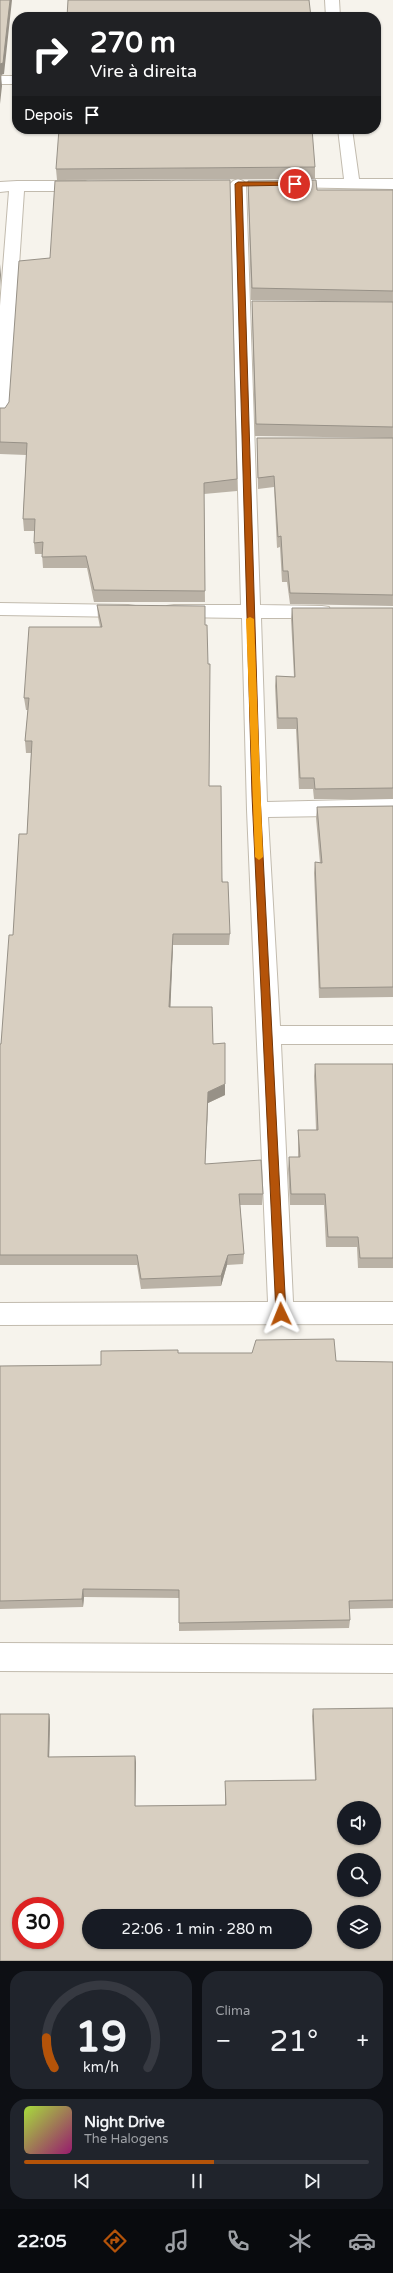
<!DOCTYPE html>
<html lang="pt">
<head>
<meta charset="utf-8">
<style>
  :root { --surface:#171b24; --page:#20242c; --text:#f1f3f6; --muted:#9ea1a6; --line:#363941; --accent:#b45309 }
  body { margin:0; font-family:"Varela Round",sans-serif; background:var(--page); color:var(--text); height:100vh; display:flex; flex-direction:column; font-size:15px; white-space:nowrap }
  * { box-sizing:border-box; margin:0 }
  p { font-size:13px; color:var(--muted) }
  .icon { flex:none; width:22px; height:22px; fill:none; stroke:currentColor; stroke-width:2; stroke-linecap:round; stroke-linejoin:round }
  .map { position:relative; height:1961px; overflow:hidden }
  .panel { display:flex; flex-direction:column; gap:10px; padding:10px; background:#0d0f14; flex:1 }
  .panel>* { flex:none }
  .banner { position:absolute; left:12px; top:12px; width:369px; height:122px; border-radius:16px; box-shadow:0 1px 3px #0004; background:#202124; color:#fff; overflow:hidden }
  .controls { position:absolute; left:337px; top:1801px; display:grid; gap:8px }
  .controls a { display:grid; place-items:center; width:44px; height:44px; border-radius:50%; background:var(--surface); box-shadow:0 1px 3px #0004; font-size:20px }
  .speed { position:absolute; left:12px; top:1897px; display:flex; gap:8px; font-size:20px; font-weight:700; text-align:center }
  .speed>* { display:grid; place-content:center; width:52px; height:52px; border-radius:50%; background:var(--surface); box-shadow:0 1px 3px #0004; line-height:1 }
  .speed .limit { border:6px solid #d22; background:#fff; color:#111 }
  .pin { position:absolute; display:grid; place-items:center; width:34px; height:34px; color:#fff; margin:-17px; border:2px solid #fff; border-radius:50%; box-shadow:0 1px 4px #0007 }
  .me { position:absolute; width:44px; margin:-22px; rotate:358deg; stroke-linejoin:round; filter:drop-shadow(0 0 3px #0008) }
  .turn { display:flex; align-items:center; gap:14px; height:84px; padding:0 12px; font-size:18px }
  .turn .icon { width:52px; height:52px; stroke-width:2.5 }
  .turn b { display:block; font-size:28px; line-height:34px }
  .then { display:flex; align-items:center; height:38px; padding:0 12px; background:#0003; gap:8px; font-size:15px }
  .big { font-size:30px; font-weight:600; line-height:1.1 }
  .panel .widget { flex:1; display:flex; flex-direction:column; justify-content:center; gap:6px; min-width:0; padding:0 14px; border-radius:16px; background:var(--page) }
  .panel .dial { align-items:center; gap:0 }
  .dial svg { height:104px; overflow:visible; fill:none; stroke:var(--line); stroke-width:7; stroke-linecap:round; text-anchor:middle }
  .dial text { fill:var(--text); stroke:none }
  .song { display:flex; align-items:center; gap:12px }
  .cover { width:48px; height:48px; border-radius:6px; background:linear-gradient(135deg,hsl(80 70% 55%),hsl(320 70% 35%)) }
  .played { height:4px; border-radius:2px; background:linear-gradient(90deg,var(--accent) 55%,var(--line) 55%) }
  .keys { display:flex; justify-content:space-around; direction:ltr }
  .heat { display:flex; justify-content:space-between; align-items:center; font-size:22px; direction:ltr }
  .panel .tiles { flex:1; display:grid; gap:10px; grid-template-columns:1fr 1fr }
  .widget:last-child { grid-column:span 2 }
  .trip { position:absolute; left:82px; top:1909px; width:230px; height:40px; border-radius:20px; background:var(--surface); box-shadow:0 1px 3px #0004; font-weight:600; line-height:40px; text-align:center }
  .tab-bar { display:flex; height:64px; justify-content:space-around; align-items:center; background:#090b0e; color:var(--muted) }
  .tab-bar .icon { width:28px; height:28px }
  .tab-bar .on { color:var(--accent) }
  .tab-bar b { font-size:18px; color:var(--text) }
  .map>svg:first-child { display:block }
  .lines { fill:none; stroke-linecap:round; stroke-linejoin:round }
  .street-casing { stroke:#c2bbae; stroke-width:2 }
  .street { fill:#fff; fill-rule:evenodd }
  .wall { fill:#bab2a6 }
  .shaded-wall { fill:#979187 }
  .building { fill:#d8cfc1; stroke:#979187; fill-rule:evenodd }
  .route { fill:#b45309; stroke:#753606 }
  .slow { fill:#f59e0b }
</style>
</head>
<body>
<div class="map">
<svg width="393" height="1961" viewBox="0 0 393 1961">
  <rect width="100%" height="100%" fill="#f6f3ec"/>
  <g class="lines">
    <g class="street-casing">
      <path id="street" d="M325 0H339L340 17H326Z
        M0 76H17V84H0Z
        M338 129H352L359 179H393V189L282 187 279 184 282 181 287 179H344Z
        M238 179 243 181 246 184 260 605 322 606 329 607 331 612 329 617 322 618H261L267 802 393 799V815L268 817 280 1026H393V1044H281L293 1302H393V1324L0 1325V1303L268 1302 247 810 242 618 174 617 167 616 165 611 167 606 174 605H241L230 184 233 181Z
        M17 181H85L90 183 93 186 90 189 85 191H24L9 414 6 418 0 419V306L9 191 0 192V182Z
        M0 603 128 605 135 606 137 611 135 616 128 617 0 615Z
        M0 1643 393 1645V1673L0 1671Z"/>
    </g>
    <use href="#street" class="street"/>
  </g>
  <path class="wall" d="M315 167V179L57 180 56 169Z
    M248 181 317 190H393V302L251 300 248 191Z
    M252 301 393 302V438L255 436 252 313Z
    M0 408 237 479V491L204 494 205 602H94L87 568H43L42 554H35L34 543 35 531H24L23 519 26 455 0 454Z
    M257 438H393V606L290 604 287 582H282L280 547 277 548 274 487 258 489 257 450Z
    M97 605 209 786 230 934 229 945H173L170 1007 213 1044 225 1095 208 1103 205 1164 263 1194 262 1205H240L244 1254 243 1264 227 1265 221 1286 141 1289 137 1265H0V1044H1L13 935 27 834 31 753H26L25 741 28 710H26L24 698 100 627 98 617Z
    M292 608H393V799H314L313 789H299L296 729H277L275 686 276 676 294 677 291 619Z
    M393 806V997L319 998 314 873 315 862 320 863 316 818 317 807Z
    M315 1064H393V1268H358L357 1247H326L324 1205H290L288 1169 289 1157H298V1130H316L314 1076Z
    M178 1353 336 1361 393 1362V1608L349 1609 350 1620 349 1628 179 1631V1598L84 1597 83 1607 0 1609V1366L101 1365Z
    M313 1709 393 1961H0L49 1714 50 1721 49 1757 135 1756 136 1763 135 1806 225 1805V1781L315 1780 312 1716Z"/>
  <path class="shaded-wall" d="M10 0H12L4 74 1 75 2 86 0 104V64Z
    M0 264 1 275 0 287Z
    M173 934V945L170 1018 169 1007Z
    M225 1084V1095L208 1103 205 1175 208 1092Z
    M228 1255 227 1265 221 1286V1276Z
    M83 1589 84 1597 83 1607 82 1599Z
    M49 1714 50 1721 49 1764 48 1757Z
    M135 1756 136 1763 135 1813Z"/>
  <path class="building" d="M0 0H10L3 63 0 64Z
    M68 0H309L311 17H67Z
    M0 74H1L0 84Z
    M59 129H312L315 167 56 169Z
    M230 180 237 479 204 483 205 591 94 590 86 556 42 557 43 542 34 543 35 519H23L27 443 0 442V408H5L9 402 19 261 50 258 55 181Z
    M316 180 317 190H393V291L252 288 248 181Z
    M252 301 393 302V427L256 424Z
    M257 438H393V595L290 593 288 571H283L281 536 278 537 274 476 258 478Z
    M97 605 205 606V625H207L208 664H210L209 786H221L222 882H228L230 934H173L169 1007H212L213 1044 225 1043V1084L208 1092 205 1164 261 1160 263 1194H239L244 1254 228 1255 221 1276 141 1279 137 1255H0V1044H1L9 935H13L19 834H27L32 741H25L29 698H24L29 627H102Z
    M292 608H393V788L315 789 314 778H300L297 718H278L276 676 295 677Z
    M393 806V987L320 988 315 862 322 863 317 807Z
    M315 1064H393V1258H360L358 1237H328L325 1194H291L289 1157H300L298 1130H318Z
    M334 1339 336 1361 393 1362V1600L349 1601 350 1620 179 1623V1590L83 1589 82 1599 0 1601V1366L101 1365V1351L178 1350V1353H252L256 1340Z
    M393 1708V1961H0V1714H49L48 1757 135 1756V1806L226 1805 225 1781 316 1780 313 1709ZM344 1808H374V1838H344ZM344 1860H374V1890H344ZM21 1906H55V1940H21ZM344 1912H374V1942H344ZM89 1916H305V1942H89Z"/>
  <path class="route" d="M295 182 298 185 242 186 260 795 286 1314 281 1319 276 1314 252 795 235 184 238 182Z"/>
  <path class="slow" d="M250 617 254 619 263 857 259 860 255 857 246 619Z"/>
</svg>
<div class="controls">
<a><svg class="icon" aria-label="sound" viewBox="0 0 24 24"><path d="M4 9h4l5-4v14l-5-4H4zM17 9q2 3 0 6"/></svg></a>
<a><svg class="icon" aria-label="search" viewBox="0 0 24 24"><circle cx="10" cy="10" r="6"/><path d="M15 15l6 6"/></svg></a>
<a><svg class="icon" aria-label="layers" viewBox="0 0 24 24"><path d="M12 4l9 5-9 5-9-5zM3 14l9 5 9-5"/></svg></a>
</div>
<div class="speed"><div class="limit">30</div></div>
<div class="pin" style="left:295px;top:184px;background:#d93025"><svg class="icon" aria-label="arrive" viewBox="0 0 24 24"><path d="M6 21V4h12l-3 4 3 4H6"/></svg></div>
<svg class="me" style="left:281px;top:1314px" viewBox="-20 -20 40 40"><path d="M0-17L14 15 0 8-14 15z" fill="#b45309" stroke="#fff" stroke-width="4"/></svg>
<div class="trip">22:06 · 1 min · 280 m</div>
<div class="banner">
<div class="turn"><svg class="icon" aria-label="right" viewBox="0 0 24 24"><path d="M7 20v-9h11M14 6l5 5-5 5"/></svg><div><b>270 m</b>Vire à direita</div></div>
<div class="then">Depois<svg class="icon" aria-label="arrive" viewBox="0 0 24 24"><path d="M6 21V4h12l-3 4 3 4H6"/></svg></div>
</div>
</div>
<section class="panel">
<div class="tiles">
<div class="widget dial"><svg viewBox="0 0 100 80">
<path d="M14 69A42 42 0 1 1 86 69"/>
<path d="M14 69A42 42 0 0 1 8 46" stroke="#b45309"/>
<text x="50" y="56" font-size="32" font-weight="700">19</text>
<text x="50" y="72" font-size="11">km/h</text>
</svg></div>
<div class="widget"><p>Clima</p>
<div class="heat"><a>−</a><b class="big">21°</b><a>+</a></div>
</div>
<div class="widget">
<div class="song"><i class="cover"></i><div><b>Night Drive</b><p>The Halogens</p></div></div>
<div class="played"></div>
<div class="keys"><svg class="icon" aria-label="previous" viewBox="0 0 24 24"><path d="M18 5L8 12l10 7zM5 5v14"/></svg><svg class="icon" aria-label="pause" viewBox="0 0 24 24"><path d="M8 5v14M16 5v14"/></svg><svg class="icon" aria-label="next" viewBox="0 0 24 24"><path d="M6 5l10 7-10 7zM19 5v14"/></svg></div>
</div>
</div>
</section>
<nav class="tab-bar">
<b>22:05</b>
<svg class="icon on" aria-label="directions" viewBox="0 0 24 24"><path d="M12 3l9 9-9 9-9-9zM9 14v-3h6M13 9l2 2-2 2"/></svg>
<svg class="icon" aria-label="music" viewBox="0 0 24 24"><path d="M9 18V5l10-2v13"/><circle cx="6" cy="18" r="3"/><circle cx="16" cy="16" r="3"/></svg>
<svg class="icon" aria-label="phone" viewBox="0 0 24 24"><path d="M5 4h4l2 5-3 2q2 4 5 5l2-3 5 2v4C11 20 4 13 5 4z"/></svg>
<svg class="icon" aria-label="climate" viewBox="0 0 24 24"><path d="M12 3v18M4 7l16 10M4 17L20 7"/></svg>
<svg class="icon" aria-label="car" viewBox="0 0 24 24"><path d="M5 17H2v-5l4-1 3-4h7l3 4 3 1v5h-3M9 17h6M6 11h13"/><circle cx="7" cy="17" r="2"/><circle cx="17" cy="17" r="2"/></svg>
</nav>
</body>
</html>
